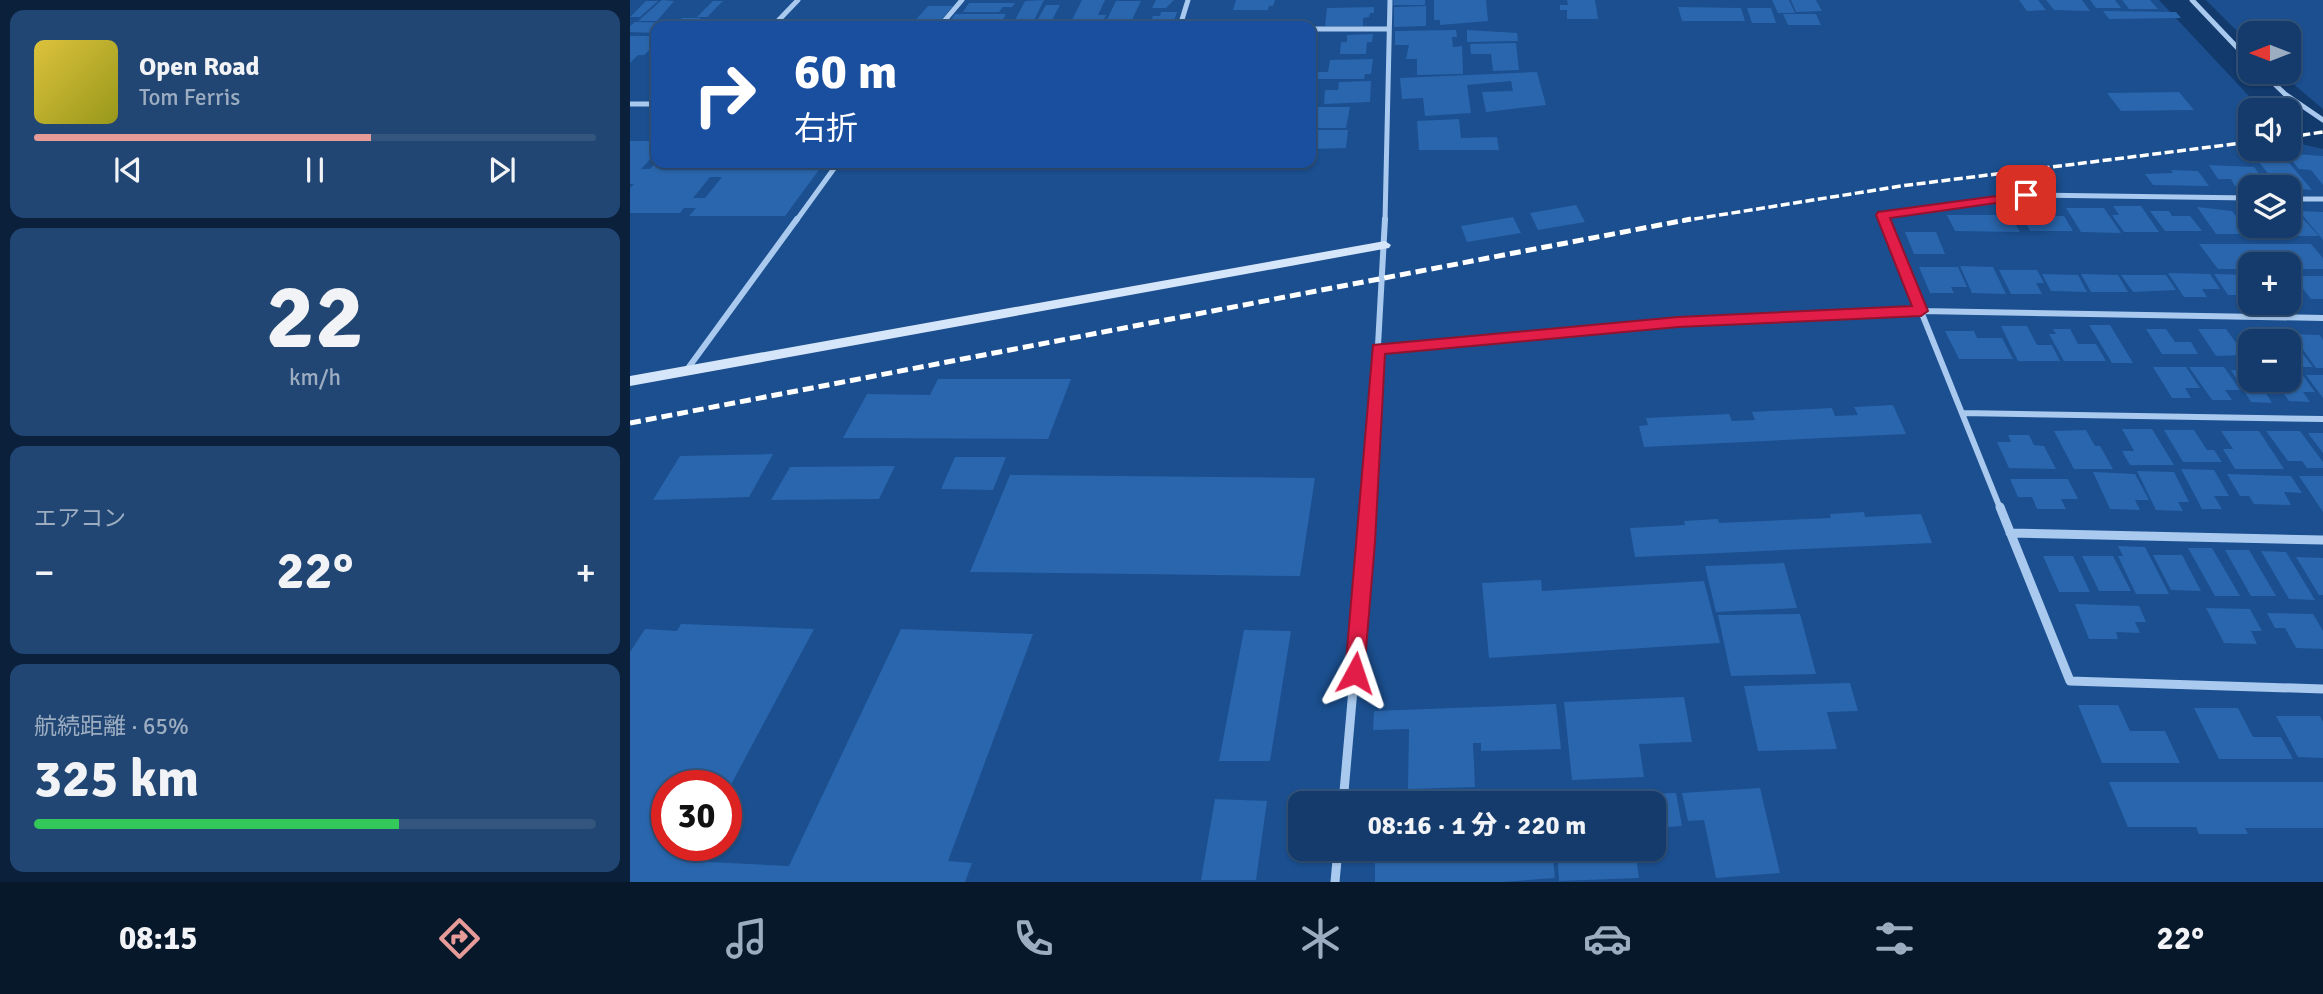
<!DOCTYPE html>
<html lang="ja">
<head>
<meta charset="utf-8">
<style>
  :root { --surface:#143b6b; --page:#214673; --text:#f1f3f6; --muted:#9dadc1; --line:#33557e; --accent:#e69b98 }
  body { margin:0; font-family:Signika,"Noto Sans JP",sans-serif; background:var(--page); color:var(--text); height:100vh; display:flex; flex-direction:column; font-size:26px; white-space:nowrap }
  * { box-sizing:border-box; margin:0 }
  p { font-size:23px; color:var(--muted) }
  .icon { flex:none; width:38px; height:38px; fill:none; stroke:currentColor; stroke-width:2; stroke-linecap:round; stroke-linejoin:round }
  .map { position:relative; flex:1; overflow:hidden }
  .sheet { display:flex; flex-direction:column; gap:10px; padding:10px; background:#0b203b; width:630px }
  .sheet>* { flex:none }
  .top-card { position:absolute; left:21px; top:21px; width:665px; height:147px; border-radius:14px; box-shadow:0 2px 5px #0004,0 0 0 2px var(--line); background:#1a4fa0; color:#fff; overflow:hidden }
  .needle { width:46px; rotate:270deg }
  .fabs { position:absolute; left:1608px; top:21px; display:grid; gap:14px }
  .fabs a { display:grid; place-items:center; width:63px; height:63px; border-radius:14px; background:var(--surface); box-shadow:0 2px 5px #0004,0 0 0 2px var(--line); font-size:35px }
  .speed { position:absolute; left:21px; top:770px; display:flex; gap:14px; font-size:35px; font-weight:700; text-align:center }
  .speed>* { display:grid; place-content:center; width:91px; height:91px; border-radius:50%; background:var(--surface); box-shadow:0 2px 5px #0004,0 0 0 2px var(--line); line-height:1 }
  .speed .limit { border:10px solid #d22; background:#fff; color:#111 }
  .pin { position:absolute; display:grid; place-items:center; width:60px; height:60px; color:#fff; margin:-30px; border-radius:14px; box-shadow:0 4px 10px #0006 }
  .me { position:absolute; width:77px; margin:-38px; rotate:5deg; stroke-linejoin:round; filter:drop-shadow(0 0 5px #0008) }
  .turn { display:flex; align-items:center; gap:24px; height:147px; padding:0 28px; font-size:32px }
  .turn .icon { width:91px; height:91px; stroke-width:2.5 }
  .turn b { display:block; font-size:49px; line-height:60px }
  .big { font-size:52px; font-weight:800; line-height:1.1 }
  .sheet .card { flex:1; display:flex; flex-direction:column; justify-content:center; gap:10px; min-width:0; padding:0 24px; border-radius:14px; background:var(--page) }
  .sheet .dial { align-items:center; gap:0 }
  .dial b { font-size:91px; line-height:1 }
  .song { display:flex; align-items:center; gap:21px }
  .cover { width:84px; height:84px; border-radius:10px; background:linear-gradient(135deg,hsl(50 70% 55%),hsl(60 70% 35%)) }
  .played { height:7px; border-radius:4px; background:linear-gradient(90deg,var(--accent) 60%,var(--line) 60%) }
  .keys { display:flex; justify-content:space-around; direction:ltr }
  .heat { display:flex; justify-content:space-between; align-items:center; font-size:38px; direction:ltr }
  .charge { height:10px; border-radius:5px; background:linear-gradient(90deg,#34c759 65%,var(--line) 0) }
  .trip { position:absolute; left:658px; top:791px; width:378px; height:70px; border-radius:14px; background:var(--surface); box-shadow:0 2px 5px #0004,0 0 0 2px var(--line); font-weight:800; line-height:70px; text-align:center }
  .tab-bar { display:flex; height:112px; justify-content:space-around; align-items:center; background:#08182b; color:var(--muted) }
  .tab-bar .icon { width:49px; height:49px }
  .tab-bar .selected { color:var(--accent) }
  .tab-bar b { font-size:32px; color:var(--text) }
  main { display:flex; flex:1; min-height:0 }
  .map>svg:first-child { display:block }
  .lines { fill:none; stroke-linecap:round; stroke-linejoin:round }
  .river { fill:#123a6d; fill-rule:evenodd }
  .building { fill:#2a66ad; fill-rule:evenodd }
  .street-far2 { stroke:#a9c9ee; stroke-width:5 }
  .street-far1 { stroke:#a9c9ee; stroke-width:6 }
  .street { stroke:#a9c9ee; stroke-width:9 }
  .secondary { fill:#d6e6fa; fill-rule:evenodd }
  .rail-far1 { stroke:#fff; stroke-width:3.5; stroke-dasharray:9 3.5; stroke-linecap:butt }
  .rail { stroke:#fff; stroke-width:5; stroke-dasharray:11 5; stroke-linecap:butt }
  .route { fill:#e11d48; stroke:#92132f; stroke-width:2 }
</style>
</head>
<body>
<main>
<section class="sheet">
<div class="card">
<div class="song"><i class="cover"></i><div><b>Open Road</b><p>Tom Ferris</p></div></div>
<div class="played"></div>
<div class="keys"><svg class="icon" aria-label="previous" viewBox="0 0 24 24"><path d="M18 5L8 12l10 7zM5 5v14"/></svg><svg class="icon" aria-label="pause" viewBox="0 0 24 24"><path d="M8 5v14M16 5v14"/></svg><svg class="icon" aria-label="next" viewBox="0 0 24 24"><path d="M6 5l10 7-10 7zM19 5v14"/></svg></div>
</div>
<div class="card dial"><b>22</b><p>km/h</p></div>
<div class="card"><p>エアコン</p>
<div class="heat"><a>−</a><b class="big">22°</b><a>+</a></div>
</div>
<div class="card"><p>航続距離 · 65%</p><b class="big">325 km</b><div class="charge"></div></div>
</section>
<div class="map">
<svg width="1693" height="882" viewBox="0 0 1693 882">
  <rect width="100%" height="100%" fill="#1b4f8f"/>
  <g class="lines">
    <path class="river" d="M1529 0H1576L1620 44V72H1649L1693 109V149L1675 145 1659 132V110H1632Z"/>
  </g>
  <path class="building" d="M32 0 44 1 27 21H8Z
    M414 0 401 26H382L395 1Z
    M452 0H475L468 15H476L471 26H439Z
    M526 0H544L536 8H522Z
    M606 0H645L643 6H639L638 10H603Z
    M764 0H795V5H763Z
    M804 0H856L858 21 810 25V20H804Z
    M937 0H965L968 19H937V10H930V5H938Z
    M1142 0H1159L1165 13H1148Z
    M1161 0H1186L1192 11 1166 12Z
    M1389 0H1408L1416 10 1397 11Z
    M1416 0H1452L1460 11 1424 10Z
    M1460 0H1485L1491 8H1466Z
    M1492 0H1520L1528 9H1499Z
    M16 1H28L10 17H0Z
    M83 1H93L77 17H67Z
    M486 1H511L499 26H474Z
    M339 3H385L382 7H373L369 12H333Z
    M416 5H430L422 20H435L432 26H404Z
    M298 6H323L306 26H280Z
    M796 6V26L764 27V7Z
    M744 7V13H740L739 17 733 18V26H695L697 8Z
    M1048 7 1111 8 1115 21H1052Z
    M1117 8H1141L1146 23H1122Z
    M1473 11 1546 12 1551 18 1479 19Z
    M531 12H547L542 26H519L523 16H530Z
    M325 14H376L371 23 317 26Z
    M1153 14H1186L1191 25H1158Z
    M52 18H71L62 26H26V33L0 32V26L5 22 46 23Z
    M826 30 827 37H822L823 47 832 46 833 74 787 75V59H776L779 45H765V31Z
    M837 30 887 33 888 41 837 42Z
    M743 34 742 42H737L736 54H710L711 42H717V35Z
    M0 36H26V44L14 55H8L0 63Z
    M886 43 889 70 863 71 861 54H841L840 44Z
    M681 59H686L684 72H698L700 60 743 59 741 74H735L734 79H681Z
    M907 72 916 105 856 112 852 92 883 91 881 81 837 85 841 113 795 116 793 98 772 99 770 78Z
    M741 81 740 102 694 104 695 90H708L709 82Z
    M1549 92 1564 110 1491 111 1477 93Z
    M681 107H720L716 128H681Z
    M829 119 831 138 867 137 869 150H789L787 121Z
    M681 130H718L716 148 681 149Z
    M0 141H26V153L11 169H20L25 163H194L155 216H59L66 208H54L50 213H0V188L4 184H0ZM80 177H92L75 198H63Z
    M1665 154 1693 156V185L1681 170 1669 169 1659 157H1667Z
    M1636 158 1656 159 1682 190 1649 187 1628 161H1638Z
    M1579 165 1624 167 1639 187 1605 186 1601 179H1588Z
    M1541 170 1568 171 1579 186 1523 185 1515 174 1543 173Z
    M946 205 955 222 908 230 900 213Z
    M1483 206H1511L1529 232H1494L1482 215H1489Z
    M1567 207 1602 211 1620 234H1586Z
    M1436 208H1474L1491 233 1451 232Z
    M1388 209H1414L1418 216H1434L1443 231H1400Z
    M1605 210H1620V226H1648L1657 237H1625Z
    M1659 210H1665L1689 236H1661L1652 226H1659Z
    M1520 211H1539L1542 216H1560L1572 231H1535Z
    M1669 211 1693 212V240Z
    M1317 215H1380L1390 232 1325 231Z
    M883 217 891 233 837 242 831 226Z
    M1275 232H1306L1315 254H1284Z
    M1569 244H1681L1693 258V269H1659V264H1620V269H1588Z
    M1330 266 1363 267 1376 294 1342 293Z
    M1289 267H1328L1337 287H1321L1324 293H1300Z
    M1369 270H1407L1414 283H1406L1412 294H1381Z
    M1538 273 1580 274 1590 289H1572L1577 297H1554Z
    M1412 274 1448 275 1457 292 1421 291Z
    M1451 274 1488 275 1498 292H1461Z
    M1584 274 1620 275V295H1598Z
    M1491 275H1536L1546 290 1503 292Z
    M1663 276H1693V299H1681Z
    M1459 325H1480L1503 363H1482Z
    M1371 326H1397L1407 345H1422L1430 361H1388Z
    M1423 329H1440L1448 344H1466L1476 361H1434L1419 334H1426Z
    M1516 329H1536L1545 342H1561L1568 354H1532Z
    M1568 329H1596L1615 355 1586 356Z
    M1315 331H1344L1347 338H1372L1383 359H1329Z
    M1619 334H1641L1644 338 1661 339 1683 367H1659V341H1625Z
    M1662 334 1690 335 1693 340V368H1686Z
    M1523 367H1556L1570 388H1555L1561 398H1542Z
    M1559 367H1594L1610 390H1595L1602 400H1582Z
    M1601 370 1620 371V380H1641L1648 391 1634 390 1642 403 1621 402Z
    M1659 372 1671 373 1685 392H1673L1680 402 1659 401 1644 380H1659Z
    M1676 375H1693V398Z
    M308 379H441L418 439 213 438 237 394 300 395Z
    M1263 405 1276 434 1014 447 1009 426 1018 425 1016 418 1099 414 1102 421 1125 420 1122 412 1202 408 1205 416 1228 415 1224 407Z
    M1492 429H1522L1544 465H1500L1492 451H1504Z
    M1456 430 1465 446H1470L1483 469H1444L1424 431Z
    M1534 430H1564L1577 450H1584L1592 462H1553Z
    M1591 431H1629L1654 469H1605L1593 449H1603Z
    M1636 431H1670L1693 462V468H1677L1672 461H1658Z
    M1678 433H1693V453Z
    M1378 435H1399L1404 445 1414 446 1426 469 1379 468 1367 442H1381Z
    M143 454 119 497 23 500 50 456Z
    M325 457H376L363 490 311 489Z
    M265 466 249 499 141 500 160 467Z
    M1551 469 1584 470 1599 496H1584L1592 509H1572Z
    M1507 471 1544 472 1559 502H1548L1553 511 1526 510Z
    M1463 472 1505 474 1519 500H1505L1510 510 1480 509Z
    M1597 474 1661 476 1672 493 1654 492 1661 505 1624 504 1619 496H1610Z
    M380 475 685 478 670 576 340 572Z
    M1669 476H1693V512Z
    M1380 479H1438L1448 499H1431L1436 509H1407L1402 497H1388Z
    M1234 512 1235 517 1291 514 1302 543 1005 557 1000 528 1055 525 1054 521 1088 519 1089 523 1201 518 1200 514Z
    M1488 546 1515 547 1539 594H1506L1488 556H1493Z
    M1558 548H1582L1610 596H1585Z
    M1595 550H1619L1646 596H1621Z
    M1631 551 1656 552 1685 600 1659 599Z
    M1523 555H1552L1571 591 1541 590Z
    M1413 556H1443L1460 592H1429Z
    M1452 556H1483L1501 591H1469Z
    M1666 557 1693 558V595H1689Z
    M1154 563 1167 608 1086 612 1075 566Z
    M911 580 912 591 1074 581 1090 643 859 658 852 583Z
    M1445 604 1509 606 1516 622H1505L1510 633 1486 632 1488 639H1459Z
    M1576 608 1620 609 1632 631H1621L1627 644 1594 643Z
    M1637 613 1683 614 1693 631V649L1666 648 1655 628H1645Z
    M1170 614 1186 674 1101 676 1088 615Z
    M51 624 184 629 96 794V786H37V845H69L60 861 159 866 271 629 403 634 318 861 342 863 335 882H0V652L15 629 47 631Z
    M614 630 661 631 640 761H589Z
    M1220 683 1228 711 1197 712 1207 749 1128 751 1114 686Z
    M1054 697 1062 742 1009 744 1014 777 942 780 934 702Z
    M926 704 931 749 851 751V743H843L845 787 778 789 779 729 743 730 744 711Z
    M1448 705H1488L1500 731H1535L1550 763H1472Z
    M1564 708H1608L1623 737H1651L1663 759H1589Z
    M1646 716H1690L1693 722V758L1668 757Z
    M1479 782H1693V828H1615L1618 834H1569L1566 827H1498Z
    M1130 788 1150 873 1086 878 1074 820 1058 821 1052 793Z
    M1046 793 1052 826 1024 828V803H923L922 798Z
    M877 797 878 803H820V801Z
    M585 799 637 801 626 880H571Z
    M745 849H922L925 878 872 882H745Z
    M927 849H1005L1009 878 929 881Z"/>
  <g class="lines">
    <path class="street-far2" d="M1562 0 1620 61
      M143 26 168 0
      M310 26 332 0
      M550 26 558 0
      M681 29H759
      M1632 72 1655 94 1693 120
      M0 104H26
      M1659 199H1693
      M166 221 208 163
      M755 221 760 0
      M1254 221 1252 215 1396 195 1620 198"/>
    <path class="street-far1" d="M1254 219 1370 508
      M748 349 1048 322 1291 311 1693 318
      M56 371 167 219
      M1332 413 1693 419
      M739 508 755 219"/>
    <path class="street" d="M1370 507 1440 681 1693 689
      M1380 533 1693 540
      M713 803 739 507
      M705 882 708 849"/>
    <path class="secondary" d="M755 241 761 245 759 248 0 386V376Z"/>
    <path class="rail-far1" d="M1659 137 1693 132
      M1052 221 1271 186 1620 142"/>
    <path class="rail" d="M0 423 1061 219"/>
  </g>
  <path class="route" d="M1396 192 1402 195 1401 198 1260 218 1298 311 1291 316 1048 327 755 354 745 542 734 673 731 679 725 682 718 679 715 673 743 345 1048 317 1282 306 1246 215 1248 212Z"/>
</svg>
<div class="fabs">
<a><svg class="needle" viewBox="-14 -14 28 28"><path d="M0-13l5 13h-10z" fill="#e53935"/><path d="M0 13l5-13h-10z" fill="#9dadc1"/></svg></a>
<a><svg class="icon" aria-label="sound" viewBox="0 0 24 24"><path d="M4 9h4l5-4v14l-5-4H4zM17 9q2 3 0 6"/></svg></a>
<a><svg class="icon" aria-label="layers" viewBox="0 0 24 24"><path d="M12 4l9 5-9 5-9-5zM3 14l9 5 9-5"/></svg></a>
<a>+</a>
<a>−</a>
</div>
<div class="speed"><div class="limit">30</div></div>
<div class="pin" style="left:1396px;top:195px;background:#d93025"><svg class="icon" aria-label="arrive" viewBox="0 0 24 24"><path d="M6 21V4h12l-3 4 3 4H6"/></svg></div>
<svg class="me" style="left:725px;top:673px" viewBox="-20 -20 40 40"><path d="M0-17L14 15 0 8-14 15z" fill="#e11d48" stroke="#fff" stroke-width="4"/></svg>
<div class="trip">08:16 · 1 分 · 220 m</div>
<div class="top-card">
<div class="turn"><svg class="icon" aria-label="right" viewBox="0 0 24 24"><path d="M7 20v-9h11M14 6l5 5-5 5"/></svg><div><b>60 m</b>右折</div></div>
</div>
</div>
</main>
<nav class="tab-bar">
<b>08:15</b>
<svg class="icon selected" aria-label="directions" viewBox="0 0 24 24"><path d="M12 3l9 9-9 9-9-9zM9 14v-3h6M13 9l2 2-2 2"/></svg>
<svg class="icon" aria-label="music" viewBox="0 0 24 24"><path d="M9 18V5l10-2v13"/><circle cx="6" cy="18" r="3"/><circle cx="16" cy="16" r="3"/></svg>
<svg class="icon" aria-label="phone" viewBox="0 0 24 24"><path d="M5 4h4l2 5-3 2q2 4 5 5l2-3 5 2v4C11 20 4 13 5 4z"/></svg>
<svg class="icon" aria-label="climate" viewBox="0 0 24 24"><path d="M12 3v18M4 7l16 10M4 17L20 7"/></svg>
<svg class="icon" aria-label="car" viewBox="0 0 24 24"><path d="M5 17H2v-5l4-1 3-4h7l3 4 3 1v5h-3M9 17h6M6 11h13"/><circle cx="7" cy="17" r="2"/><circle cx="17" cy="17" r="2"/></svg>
<svg class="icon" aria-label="filters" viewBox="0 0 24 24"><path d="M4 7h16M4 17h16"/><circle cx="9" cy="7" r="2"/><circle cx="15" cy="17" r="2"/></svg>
<b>22°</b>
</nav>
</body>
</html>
